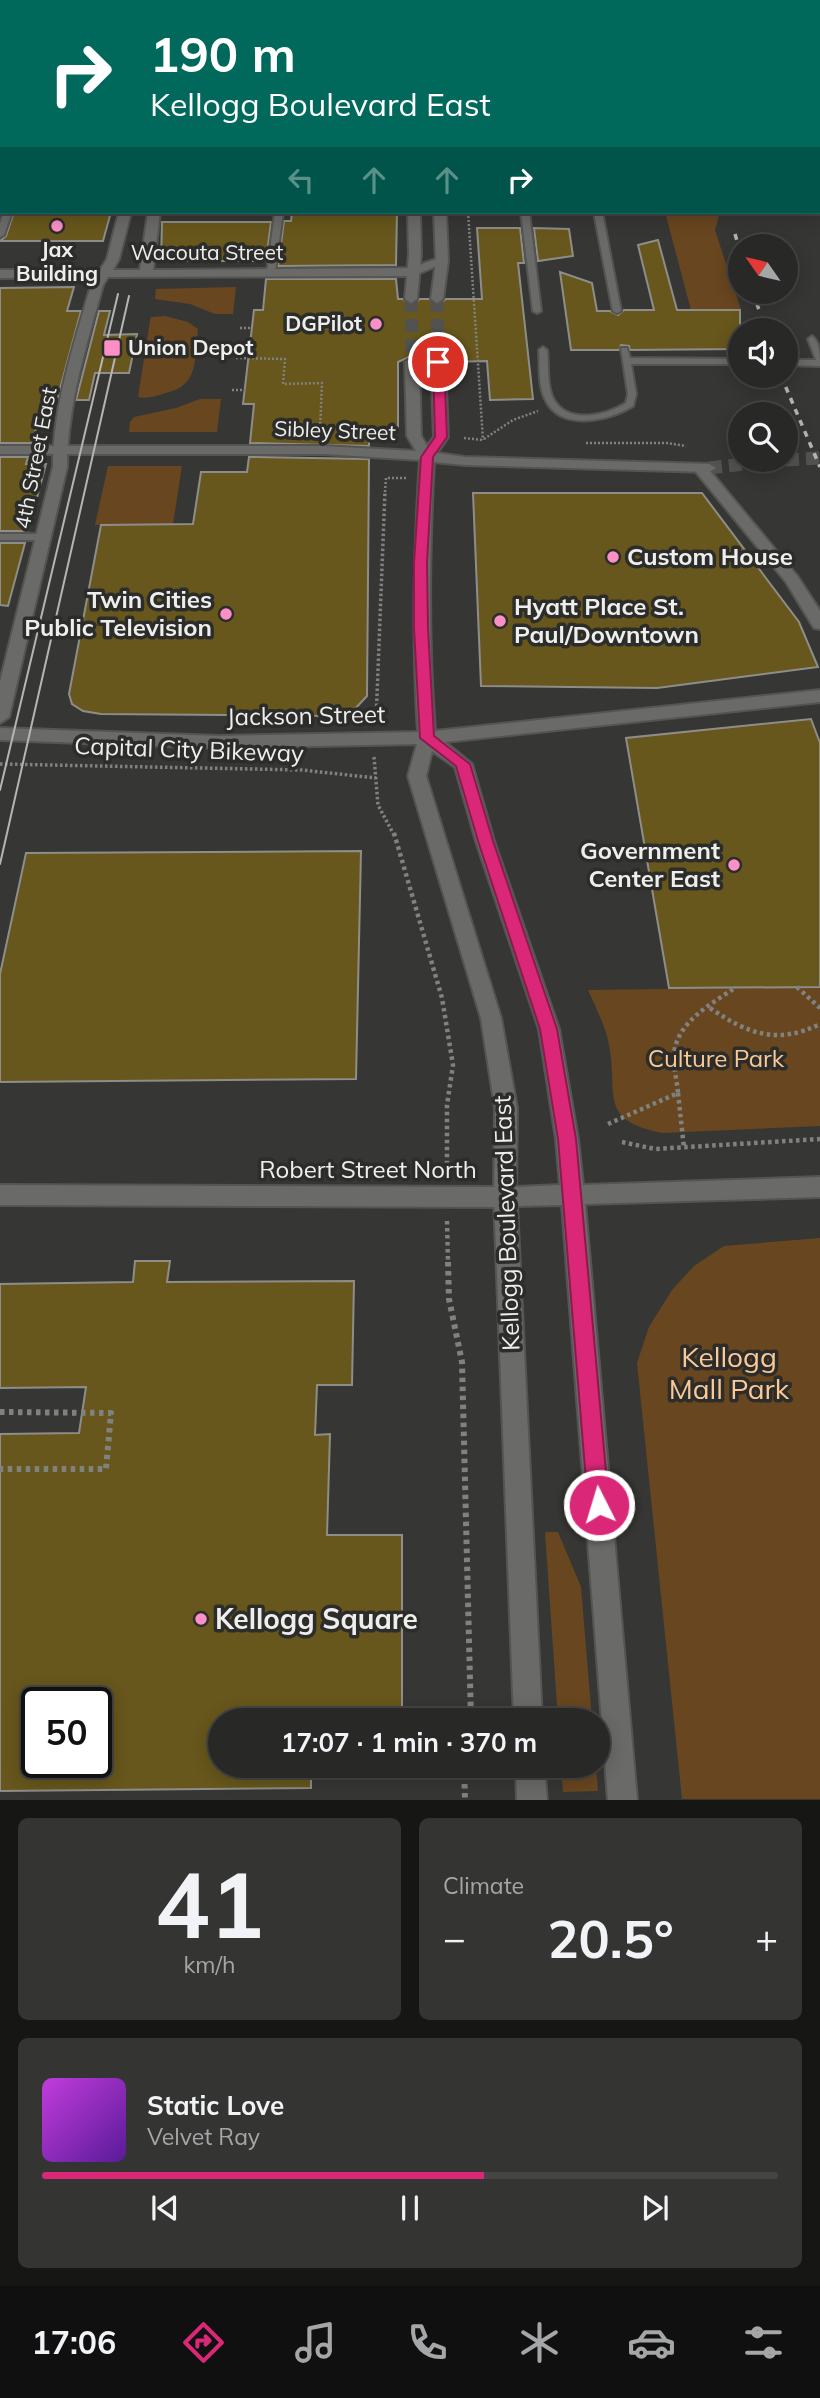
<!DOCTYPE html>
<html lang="en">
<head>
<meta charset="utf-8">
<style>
  :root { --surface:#282927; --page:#343533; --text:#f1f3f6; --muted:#a5a6a7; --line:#444544; --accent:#db2777 }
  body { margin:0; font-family:Mulish,sans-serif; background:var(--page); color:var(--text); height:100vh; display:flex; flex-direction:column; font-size:26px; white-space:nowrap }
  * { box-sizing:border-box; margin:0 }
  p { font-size:23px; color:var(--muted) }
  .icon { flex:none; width:38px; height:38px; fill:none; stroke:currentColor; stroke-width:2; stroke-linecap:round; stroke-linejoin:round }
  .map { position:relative; height:1800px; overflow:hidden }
  .panel { display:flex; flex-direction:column; gap:18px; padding:18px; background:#161715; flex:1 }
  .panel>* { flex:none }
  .banner { position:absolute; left:0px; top:0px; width:821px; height:214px; box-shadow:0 4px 18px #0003,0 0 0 2px var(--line); background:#00695c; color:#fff; overflow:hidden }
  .needle { width:46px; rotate:304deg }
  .controls { position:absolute; left:728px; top:234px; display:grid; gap:14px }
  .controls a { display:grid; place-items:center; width:70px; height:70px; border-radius:50%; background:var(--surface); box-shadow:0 4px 18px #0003,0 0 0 2px var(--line); font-size:35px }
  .speed { position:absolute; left:21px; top:1687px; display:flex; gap:14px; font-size:35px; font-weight:700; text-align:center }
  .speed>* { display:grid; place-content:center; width:91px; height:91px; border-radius:50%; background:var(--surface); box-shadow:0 4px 18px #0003,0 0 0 2px var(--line); line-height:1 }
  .speed .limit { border:4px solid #111; border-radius:10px; background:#fff; color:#111 }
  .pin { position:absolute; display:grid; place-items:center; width:60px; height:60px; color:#fff; margin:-30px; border:4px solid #fff; border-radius:50%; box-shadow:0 2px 7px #0007 }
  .me { position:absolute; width:77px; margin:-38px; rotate:355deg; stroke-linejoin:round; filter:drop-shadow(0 0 5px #0008) }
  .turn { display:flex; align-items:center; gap:24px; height:147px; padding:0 35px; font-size:32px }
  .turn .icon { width:91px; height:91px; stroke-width:2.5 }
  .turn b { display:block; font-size:49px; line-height:60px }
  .lanes { display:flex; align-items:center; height:66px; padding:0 35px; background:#0003; justify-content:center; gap:35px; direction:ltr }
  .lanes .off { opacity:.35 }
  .big { font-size:52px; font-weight:700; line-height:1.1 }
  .panel .tile { flex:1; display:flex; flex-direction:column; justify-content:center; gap:10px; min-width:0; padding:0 24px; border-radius:10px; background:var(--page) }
  .panel .dial { align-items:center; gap:0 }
  .dial b { font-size:91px; line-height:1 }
  .song { display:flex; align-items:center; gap:21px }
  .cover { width:84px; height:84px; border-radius:10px; background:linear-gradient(135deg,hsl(290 70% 55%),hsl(270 70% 35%)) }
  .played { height:7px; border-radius:4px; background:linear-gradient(90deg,var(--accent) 60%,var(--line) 60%) }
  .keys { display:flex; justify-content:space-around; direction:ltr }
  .heat { display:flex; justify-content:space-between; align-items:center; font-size:38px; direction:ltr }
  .panel .tiles { flex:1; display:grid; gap:18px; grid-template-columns:1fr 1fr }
  .tile:last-child { grid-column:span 2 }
  .trip { position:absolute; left:208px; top:1708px; width:402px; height:70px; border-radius:35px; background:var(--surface); box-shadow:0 4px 18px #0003,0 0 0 2px var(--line); font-weight:700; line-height:70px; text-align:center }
  .dock { display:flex; height:112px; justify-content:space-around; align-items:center; background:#101010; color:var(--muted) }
  .dock .icon { width:49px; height:49px }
  .dock .active { color:var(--accent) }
  .dock b { font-size:32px; color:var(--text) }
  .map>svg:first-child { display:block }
  .green { fill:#684620 }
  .building { fill:#67571c; stroke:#8e8d8a; stroke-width:2; fill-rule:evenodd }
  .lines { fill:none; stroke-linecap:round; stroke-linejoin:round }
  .secondary-tunnel { stroke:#525350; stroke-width:13; stroke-dasharray:13 7; stroke-linecap:butt }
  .service-casing { stroke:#545552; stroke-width:4 }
  .minor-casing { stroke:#545552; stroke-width:4 }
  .tertiary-casing { stroke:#545552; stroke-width:4 }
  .secondary-casing { stroke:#545552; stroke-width:4 }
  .path-far3 { stroke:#81827f; stroke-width:2.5; stroke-dasharray:2 2; stroke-linecap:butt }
  .path-far2 { stroke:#81827f; stroke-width:3.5; stroke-dasharray:2.5 2.5; stroke-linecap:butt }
  .path-far1 { stroke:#81827f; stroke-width:4.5; stroke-dasharray:3.5 3.5; stroke-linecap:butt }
  .path { stroke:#81827f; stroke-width:6; stroke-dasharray:4.5 4.5; stroke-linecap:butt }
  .service { fill:#6a6b68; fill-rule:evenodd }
  .minor { fill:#6a6b68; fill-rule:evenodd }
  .tertiary { fill:#6a6b68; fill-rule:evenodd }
  .secondary { fill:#6a6b68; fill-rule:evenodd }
  .tram { stroke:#b5b6b3; stroke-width:2 }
  .rail-far1 { stroke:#b5b6b3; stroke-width:2.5; stroke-dasharray:4.5 4.5; stroke-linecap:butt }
  .rail { stroke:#b5b6b3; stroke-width:3.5; stroke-dasharray:6 6; stroke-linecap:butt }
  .route { fill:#db2777; stroke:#8e194d; stroke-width:2 }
  .poi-dot { fill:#fb8fc6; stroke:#2c2d2a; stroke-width:2.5 }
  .labels { text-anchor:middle; stroke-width:7; stroke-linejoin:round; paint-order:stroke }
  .far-poi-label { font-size:21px; font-weight:bold; fill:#eeefed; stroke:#2c2d2a }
  .far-street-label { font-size:21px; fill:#eeefed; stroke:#2c2d2a }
  .poi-label { font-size:24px; font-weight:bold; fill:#eeefed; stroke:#2c2d2a; text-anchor:start }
  .street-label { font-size:24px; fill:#eeefed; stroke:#2c2d2a }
  .park-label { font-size:24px; fill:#fac995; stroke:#2c2d2a }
  .near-park-label { font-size:28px; fill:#fac995; stroke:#2c2d2a }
  .near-poi-label { font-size:28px; font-weight:bold; fill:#eeefed; stroke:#2c2d2a; text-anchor:start }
</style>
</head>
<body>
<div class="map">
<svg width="820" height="1800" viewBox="0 0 820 1800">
  <rect width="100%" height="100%" fill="#363734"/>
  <path class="green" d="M665 212H720L715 230 741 310H691Z
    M236 287 233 314H215L190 304 155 299 156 289Z
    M165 316 188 322 198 329C194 359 200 385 166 393 156 396 147 399 138 397L150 321 151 317Z
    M200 399H221L217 432H129L130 422 134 417 176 408Z
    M108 466H182L173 524 95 525Z
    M820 987V1126L663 1133C595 1120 620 1093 608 1040 604 1023 595 1006 588 990Z
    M820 1238V1799H682L637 1363 649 1327 672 1290 694 1266 724 1246Z
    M545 1532H558L581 1587 592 1720H558Z
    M561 1766H596L598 1791 563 1792Z"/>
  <path class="building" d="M14 212H111L103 241H0L6 236Z
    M292 212H397L396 265 278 266 284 221H291Z
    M162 222H271L266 261H161Z
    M477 228H520L524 263H518L533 399 490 400 487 361 447 362 437 356 429 362H422L411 356 398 362V429H369V446L250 443 254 404H243L254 310H263L266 279H396L398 299H403L410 305 420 299H429L438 305 446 299H482Z
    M534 228 569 229 573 256 538 261Z
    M658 240 677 310H740V349L630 350 629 346 621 345 619 350H571L560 272 592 283 597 311H610L618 315 624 310H654L638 245Z
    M74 287 67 311H81L57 400 44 401 32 443H0V288Z
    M99 311H110L104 335 137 334 129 373H95L89 400H76Z
    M0 457H28L26 464H46L28 531H0Z
    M249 457 369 459 367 696 352 712 334 716 101 714 83 711 72 704 69 694 101 525 193 524 201 472H247Z
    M473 493H702L799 622 818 667 657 688 481 686Z
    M0 543H25L8 606 0 605Z
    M811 719 820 743V987L669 988 626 738Z
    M361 851 356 1079 0 1082V974L26 853Z
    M135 1261H170L167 1282 354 1281 352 1385H317L315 1435 330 1434 327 1535H402V1720H220V1766H311V1788L0 1791V1434L79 1433 86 1387 0 1388V1284L133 1282ZM37 1703H96V1762H37Z"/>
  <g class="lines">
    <path class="secondary-tunnel" d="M411 299 412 362
      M437 299 438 362
      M786 460 820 458
      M709 468 782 460"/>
    <g class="service-casing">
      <path id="service" d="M575 0H581V2H575Z
        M4 212H12L4 235 0 237V224Z
        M275 212H283L275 272 271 274 267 272Z
        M521 212H529L541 311 537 313 533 311Z
        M594 212H602L621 311 617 313 613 311Z
        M812 336C820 342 820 356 820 366L786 365V360H816L808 339Z
        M543 347 547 350C549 366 546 386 554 400 569 425 607 415 626 403L628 394 621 348H627L630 358 740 359V364H631L636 394 633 406C609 421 560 432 545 399 538 384 540 366 539 350Z
        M0 534H43L48 537 43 540H0Z"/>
    </g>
    <g class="minor-casing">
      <path id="minor" d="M225 0H235V2H225Z
        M0 138H2V144H0Z
        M119 212H131L119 259 113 270H140L148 212H160L153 270 411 268 442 257 448 261 413 276 108 277 103 285C87 344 67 405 67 467L9 717 0 723V682L53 467C53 405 74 344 91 285L96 277 0 278V270H100L107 259Z
        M701 465 706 466 798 577 820 611V629L814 628 786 582 696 472 694 469 696 466Z"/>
    </g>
    <g class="tertiary-casing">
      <path id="tertiary" d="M0 69H2V75H0Z
        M0 1185 505 1187 513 1190 516 1197 513 1204 505 1207 0 1205Z"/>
    </g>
    <g class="secondary-casing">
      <path id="secondary" d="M415 0H425V2H415Z
        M408 212H420L421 254 417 299 411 303 405 299 409 254Z
        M434 212H446L448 261 443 299 437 303 431 299 436 261Z
        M412 358 419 362 421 436 427 446 434 437 431 362 438 358 445 362 448 437 437 453 465 457 709 464 716 468 709 472 465 465 434 462C429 552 428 641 435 731L820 690V702L445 742 472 764 494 841 559 1029 578 1139 583 1185 820 1177V1197L585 1204 637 1800H608L562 1205 517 1206 542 1720H514L494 1197 495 1108 481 1018 408 776 417 744 219 748 0 740V728L219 736 418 732C412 641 414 551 420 460L323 454H0V446H323L416 451 407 436 405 362ZM432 751 455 767 476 841 539 1029 556 1139 560 1185 516 1187 517 1108 501 1018 426 776Z
        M516 1766H544L547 1800H517Z"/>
    </g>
    <path class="path-far3" d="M529 2 531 0
      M0 176 2 172
      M468 212 483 440
      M240 328H252
      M236 358 285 359 283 384 322 383 320 430
      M232 390H245
      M464 438 483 440
      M484 439 513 420 538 411
      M586 443H667L686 446
      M385 492 386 478H406"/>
    <path class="path-far2" d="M376 721 385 491
      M374 757 378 805 394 835
      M0 764 302 770 376 778"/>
    <path class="path-far1" d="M394 833 442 998 453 1065 447 1105V1173
      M797 987 820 1008
      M710 1008C748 1034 777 1045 820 1024
      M678 1093 684 1148
      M608 1124 678 1093C677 1080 673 1067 674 1054 677 1021 712 1004 736 987
      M622 1142 655 1149 820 1139
      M447 1221 448 1263"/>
    <path class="path" d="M448 1262 449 1299 462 1362 471 1720
      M0 1412 111 1413 106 1469H0
      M464 1766 465 1800"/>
    <use href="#service" class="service"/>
    <use href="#minor" class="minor"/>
    <use href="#tertiary" class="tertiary"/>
    <use href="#secondary" class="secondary"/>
    <path class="tram" d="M0 790 118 294
      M0 864 129 296"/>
    <path class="rail-far1" d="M819 130 820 133"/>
    <path class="rail" d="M735 234 740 251
      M753 292 759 310
      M781 376 820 467"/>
  </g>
  <path class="route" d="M438 358 444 362 447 437 433 457 427 563 428 628 434 736 470 764 493 841 557 1029 576 1139 609 1505 606 1512 599 1515 591 1512 588 1505 558 1139 540 1029 478 841 456 766 420 738 414 628V563L421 457 435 437 433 362Z"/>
  <g class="poi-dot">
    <circle cx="57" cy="226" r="7"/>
    <circle cx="376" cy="324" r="7"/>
    <rect x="103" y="339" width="18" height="18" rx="3.5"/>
    <circle cx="613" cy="557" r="7"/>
    <circle cx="226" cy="614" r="7"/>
    <circle cx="500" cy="621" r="7"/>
    <circle cx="734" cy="865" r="7"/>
    <circle cx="201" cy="1619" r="7"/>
  </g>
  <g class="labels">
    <g class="far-poi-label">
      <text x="57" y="257">Jax<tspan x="57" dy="24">Building</tspan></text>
      <text x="362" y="331" text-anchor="end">DGPilot</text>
      <text x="128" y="355" text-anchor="start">Union Depot</text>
    </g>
    <g class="far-street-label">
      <text x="207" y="260">Wacouta Street</text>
      <text transform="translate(335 431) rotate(2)" y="7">Sibley Street</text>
      <text transform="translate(36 458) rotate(-79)" y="7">4th Street East</text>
    </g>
    <g class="poi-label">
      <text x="627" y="565">Custom House</text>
      <text x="212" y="608" text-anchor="end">Twin Cities<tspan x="212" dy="28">Public Television</tspan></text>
      <text x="514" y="615">Hyatt Place St.<tspan x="514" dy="28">Paul/Downtown</tspan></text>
      <text x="720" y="859" text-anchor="end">Government<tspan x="720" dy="28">Center East</tspan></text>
    </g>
    <g class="street-label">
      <text transform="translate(306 716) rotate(-1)" y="8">Jackson Street</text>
      <text transform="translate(189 750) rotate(2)" y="8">Capital City Bikeway</text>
      <text x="368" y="1178">Robert Street North</text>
      <text transform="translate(507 1223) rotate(-92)" y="8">Kellogg Boulevard East</text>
    </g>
    <g class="park-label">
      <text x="716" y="1067">Culture Park</text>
    </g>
    <g class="near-park-label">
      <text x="729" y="1367">Kellogg<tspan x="729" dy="32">Mall Park</tspan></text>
    </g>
    <g class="near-poi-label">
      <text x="215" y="1629">Kellogg Square</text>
    </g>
  </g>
</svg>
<div class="controls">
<a><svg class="needle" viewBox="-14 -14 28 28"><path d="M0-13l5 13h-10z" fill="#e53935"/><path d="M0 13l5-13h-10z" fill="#a5a6a7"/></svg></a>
<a><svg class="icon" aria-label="sound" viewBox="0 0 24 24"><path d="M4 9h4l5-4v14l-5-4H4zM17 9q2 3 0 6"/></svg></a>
<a><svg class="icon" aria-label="search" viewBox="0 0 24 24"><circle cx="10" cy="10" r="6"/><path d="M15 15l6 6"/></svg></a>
</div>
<div class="speed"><div class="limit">50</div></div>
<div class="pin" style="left:438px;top:362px;background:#d93025"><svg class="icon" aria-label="arrive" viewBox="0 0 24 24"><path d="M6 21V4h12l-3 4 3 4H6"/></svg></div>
<svg class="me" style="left:599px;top:1505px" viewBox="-20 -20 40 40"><circle r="17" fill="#db2777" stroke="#fff" stroke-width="3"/><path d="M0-11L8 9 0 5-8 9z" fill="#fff"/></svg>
<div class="trip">17:07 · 1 min · 370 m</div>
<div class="banner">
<div class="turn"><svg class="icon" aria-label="right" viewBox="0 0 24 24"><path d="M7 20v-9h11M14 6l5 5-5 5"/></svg><div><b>190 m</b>Kellogg Boulevard East</div></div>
<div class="lanes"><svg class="icon off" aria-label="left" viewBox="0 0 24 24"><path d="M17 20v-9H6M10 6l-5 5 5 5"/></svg><svg class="icon off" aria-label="ahead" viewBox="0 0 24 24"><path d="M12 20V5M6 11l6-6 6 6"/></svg><svg class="icon off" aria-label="ahead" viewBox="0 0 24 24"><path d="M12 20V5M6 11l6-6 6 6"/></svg><svg class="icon" aria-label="right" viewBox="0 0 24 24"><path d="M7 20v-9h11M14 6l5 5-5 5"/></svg></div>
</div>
</div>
<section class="panel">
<div class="tiles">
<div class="tile dial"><b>41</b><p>km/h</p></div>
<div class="tile"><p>Climate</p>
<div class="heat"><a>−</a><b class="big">20.5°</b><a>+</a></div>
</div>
<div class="tile">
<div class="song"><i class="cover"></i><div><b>Static Love</b><p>Velvet Ray</p></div></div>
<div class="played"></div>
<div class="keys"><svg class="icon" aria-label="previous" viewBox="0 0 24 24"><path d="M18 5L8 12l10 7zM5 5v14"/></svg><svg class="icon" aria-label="pause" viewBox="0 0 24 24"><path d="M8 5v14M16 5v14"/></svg><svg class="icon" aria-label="next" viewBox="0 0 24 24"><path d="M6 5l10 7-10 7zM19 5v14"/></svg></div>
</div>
</div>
</section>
<nav class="dock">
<b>17:06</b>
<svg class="icon active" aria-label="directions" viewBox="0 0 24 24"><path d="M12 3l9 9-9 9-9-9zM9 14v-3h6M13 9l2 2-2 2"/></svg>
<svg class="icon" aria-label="music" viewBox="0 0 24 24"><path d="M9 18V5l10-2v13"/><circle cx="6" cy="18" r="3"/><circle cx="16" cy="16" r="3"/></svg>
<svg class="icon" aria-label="phone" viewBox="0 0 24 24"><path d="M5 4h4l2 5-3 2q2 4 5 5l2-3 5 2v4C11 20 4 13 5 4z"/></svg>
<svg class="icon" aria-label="climate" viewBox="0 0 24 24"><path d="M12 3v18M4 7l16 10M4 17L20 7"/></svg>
<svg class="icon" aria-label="car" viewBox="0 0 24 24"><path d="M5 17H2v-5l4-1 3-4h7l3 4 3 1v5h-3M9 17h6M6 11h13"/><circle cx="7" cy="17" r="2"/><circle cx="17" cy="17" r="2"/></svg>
<svg class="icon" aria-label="filters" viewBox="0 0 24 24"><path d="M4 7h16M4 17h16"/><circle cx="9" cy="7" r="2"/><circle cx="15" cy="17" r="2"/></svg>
</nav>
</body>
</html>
